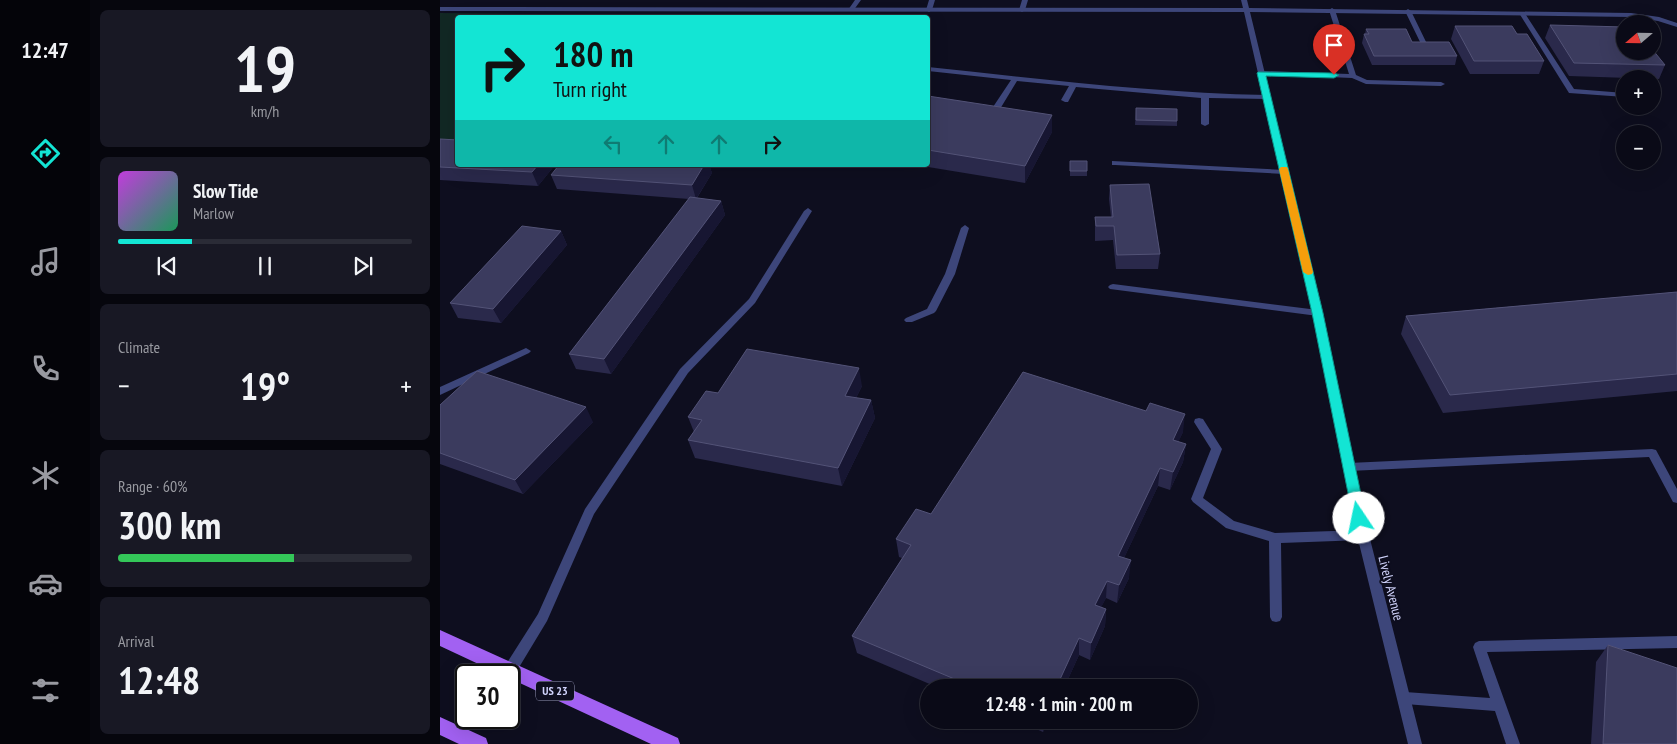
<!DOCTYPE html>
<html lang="en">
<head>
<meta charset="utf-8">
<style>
  :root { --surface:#0a0a17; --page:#181824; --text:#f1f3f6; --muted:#999aa1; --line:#2a2b36; --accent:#13e5d4 }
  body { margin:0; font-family:"PT Sans Narrow",sans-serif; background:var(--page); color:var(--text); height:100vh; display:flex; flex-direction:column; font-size:19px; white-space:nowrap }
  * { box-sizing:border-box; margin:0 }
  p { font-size:16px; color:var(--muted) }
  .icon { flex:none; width:28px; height:28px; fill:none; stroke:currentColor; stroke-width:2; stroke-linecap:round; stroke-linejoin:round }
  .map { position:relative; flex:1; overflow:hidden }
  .details { display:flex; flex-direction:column; gap:10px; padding:10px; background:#06060d; width:350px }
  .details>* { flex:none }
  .banner { position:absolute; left:15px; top:15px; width:475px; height:152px; border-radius:5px; box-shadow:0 5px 20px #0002,0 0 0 1px var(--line); background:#13e5d4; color:#111; overflow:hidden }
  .needle { width:32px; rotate:250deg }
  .buttons { position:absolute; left:1176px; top:15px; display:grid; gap:10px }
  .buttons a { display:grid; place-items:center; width:45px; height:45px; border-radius:50%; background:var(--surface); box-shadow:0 5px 20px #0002,0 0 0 1px var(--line); font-size:25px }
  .speed { position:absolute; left:15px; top:664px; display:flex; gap:10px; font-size:25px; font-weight:700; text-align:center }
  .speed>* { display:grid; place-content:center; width:65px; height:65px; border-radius:50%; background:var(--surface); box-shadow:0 5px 20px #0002,0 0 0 1px var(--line); line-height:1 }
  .speed .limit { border:2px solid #111; border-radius:8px; background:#fff; color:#111 }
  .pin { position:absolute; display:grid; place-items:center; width:42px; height:42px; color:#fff; margin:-51px -21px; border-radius:50% 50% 50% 0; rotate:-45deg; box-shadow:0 0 5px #0007 }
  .pin .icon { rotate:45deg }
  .me { position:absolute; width:55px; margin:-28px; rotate:349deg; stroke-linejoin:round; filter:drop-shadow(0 0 4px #0008) }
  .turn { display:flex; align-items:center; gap:18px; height:105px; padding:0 15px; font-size:22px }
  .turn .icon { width:65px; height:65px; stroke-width:2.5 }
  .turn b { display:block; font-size:35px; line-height:42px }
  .lanes { display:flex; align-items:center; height:48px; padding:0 15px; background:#0003; justify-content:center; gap:25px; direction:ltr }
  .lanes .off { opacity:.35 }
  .big { font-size:38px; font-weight:800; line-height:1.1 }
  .details .widget { flex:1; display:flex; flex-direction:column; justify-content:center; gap:8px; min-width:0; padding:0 18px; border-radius:8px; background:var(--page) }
  .details .dial { align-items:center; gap:0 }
  .dial b { font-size:65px; line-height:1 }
  .song { display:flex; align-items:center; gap:15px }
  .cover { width:60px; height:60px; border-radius:8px; background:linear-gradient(135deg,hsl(290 70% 55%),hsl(150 70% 35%)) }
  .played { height:5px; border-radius:2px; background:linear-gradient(90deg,var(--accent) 25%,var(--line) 25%) }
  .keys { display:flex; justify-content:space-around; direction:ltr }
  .heat { display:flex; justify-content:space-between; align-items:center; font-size:28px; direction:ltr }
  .charge { height:8px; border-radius:4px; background:linear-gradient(90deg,#34c759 60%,var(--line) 0) }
  .trip { position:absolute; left:480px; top:679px; width:278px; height:50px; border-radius:25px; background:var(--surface); box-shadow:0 5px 20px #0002,0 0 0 1px var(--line); font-weight:800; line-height:50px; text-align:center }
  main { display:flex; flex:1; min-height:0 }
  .tabs { display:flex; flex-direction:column; width:90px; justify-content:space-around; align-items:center; background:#040409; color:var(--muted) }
  .tabs .icon { width:35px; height:35px }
  .tabs .current { color:var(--accent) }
  .tabs b { font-size:22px; color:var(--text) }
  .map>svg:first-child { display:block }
  .green { fill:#122824 }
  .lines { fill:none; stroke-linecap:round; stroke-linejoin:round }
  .service { fill:#3d467a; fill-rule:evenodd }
  .minor { fill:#3d467a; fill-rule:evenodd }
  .primary { fill:#a261f2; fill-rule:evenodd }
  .wall { fill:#2a294b }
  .shaded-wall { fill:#171632 }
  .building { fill:#3b3b5e; stroke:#535377 }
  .route { fill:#13e5d4; stroke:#0c958a }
  .slow { fill:#f59e0b }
  .labels { text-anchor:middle; stroke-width:4; stroke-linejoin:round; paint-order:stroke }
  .shield { fill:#0e0e1f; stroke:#9698b9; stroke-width:1 }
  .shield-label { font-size:12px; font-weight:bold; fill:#d0d3fb }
  .street-label { font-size:14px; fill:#d0d3fb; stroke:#0e0e1f }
</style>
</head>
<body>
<main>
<nav class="tabs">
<b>12:47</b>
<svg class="icon current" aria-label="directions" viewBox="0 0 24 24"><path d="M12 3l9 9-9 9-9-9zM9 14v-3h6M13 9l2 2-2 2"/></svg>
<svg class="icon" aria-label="music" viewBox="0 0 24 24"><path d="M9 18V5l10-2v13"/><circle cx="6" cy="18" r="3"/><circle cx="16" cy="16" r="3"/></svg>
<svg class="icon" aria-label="phone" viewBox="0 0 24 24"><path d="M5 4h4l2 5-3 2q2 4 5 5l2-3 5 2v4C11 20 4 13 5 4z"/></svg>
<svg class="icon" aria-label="climate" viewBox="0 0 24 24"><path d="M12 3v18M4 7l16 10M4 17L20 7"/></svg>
<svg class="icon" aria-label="car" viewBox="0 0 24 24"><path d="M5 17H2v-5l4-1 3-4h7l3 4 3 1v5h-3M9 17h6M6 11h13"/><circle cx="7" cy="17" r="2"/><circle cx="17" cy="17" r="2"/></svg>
<svg class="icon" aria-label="filters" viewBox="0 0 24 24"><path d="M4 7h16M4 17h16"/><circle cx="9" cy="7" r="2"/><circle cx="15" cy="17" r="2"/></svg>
</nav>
<section class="details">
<div class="widget dial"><b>19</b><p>km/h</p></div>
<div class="widget">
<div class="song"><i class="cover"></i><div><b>Slow Tide</b><p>Marlow</p></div></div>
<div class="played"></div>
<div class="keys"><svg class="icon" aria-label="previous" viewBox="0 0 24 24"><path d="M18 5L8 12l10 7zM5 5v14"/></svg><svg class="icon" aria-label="pause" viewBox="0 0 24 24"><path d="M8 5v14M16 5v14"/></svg><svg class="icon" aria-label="next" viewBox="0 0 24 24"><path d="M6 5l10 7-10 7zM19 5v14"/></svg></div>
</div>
<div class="widget"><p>Climate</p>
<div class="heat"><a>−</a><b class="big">19°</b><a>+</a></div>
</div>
<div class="widget"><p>Range · 60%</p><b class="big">300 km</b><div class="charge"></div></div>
<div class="widget"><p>Arrival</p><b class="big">12:48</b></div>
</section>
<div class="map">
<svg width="1237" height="744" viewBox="0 0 1237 744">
  <rect width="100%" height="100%" fill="#0e0e1f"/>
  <path class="green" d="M0 13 331 17 18 18 17 142 0 141Z"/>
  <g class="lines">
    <path class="service" d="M415 0H421L413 11H409L408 10Z
      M489 0H495L492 10 489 12 486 10Z
      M582 0H588L585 10 582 12 579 10Z
      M892 8 895 10 916 75 927 80 1001 82 1005 84 1001 86 926 84 912 78 819 74V72L821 71 909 74 889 10Z
      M968 9 971 11 988 46 987 47 982 46 965 11Z
      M1080 12H1084L1134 89 1185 93V97L1129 93 1079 13Z
      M488 67C601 79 714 93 827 95L831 97 827 99 769 98V124L765 126 761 124V98L636 87 628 102H625L621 100 629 86 577 81 560 109H557L553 107 571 80 488 71Z
      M672 161 844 170 848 172 844 174 675 165H672Z
      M368 208 372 211 315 303 248 373 154 514 107 621 75 674 70 676 65 674 64 670 65 666 98 614 145 509 240 369 309 299 364 211Z
      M525 225 529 228 515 274 496 311 494 313 472 322H466L464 320 466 318 487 309 505 274 521 228Z
      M673 284 878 310 883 313 878 316 670 289 668 287 670 285Z
      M86 348 91 351 89 353 0 395V387Z
      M759 418 763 419 782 449 763 498 794 521 835 533 923 530 927 532 929 535 927 538 923 540 841 543 842 617 840 621 836 622 832 621 830 617 829 541 786 528 753 502 751 499 771 449 754 422 755 419Z
      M1212 449 1216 450 1237 489V503L1233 502 1209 457 909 471 905 470 904 467 905 464 909 463Z
      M1237 636V648L1047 652 1080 744H1066L1055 711 965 704 960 702 958 698 960 694 965 692 1050 698 1033 647 1035 643 1039 641Z"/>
    <path class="minor" d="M801 0H807L809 8 1191 13 1219 17 1237 23V27L1218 21 1191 17 810 12 883 313 929 535 982 744H968L917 535 873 313 804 12 0 11V7L803 8Z"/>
    <path class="primary" d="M0 630 238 738 240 744H211L69 678V675H62L0 646Z
      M0 717 46 738 48 744H19L0 735Z"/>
  </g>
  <path class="wall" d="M1110 25 1225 65 1219 79 1129 76 1105 38Z
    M1015 26 1077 34 1104 61 1099 74H1030L1011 39Z
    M926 29 972 42 1017 56 1015 65H932L922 43 924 34H925Z
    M488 96 612 132 585 183 476 165H488Z
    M696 108 737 121V126L695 125Z
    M0 139 115 165 98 186 0 180Z
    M630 161H647V176H630Z
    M264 165H269L272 173 257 198 281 201 285 215 171 374 136 369 129 354 249 199 117 189 111 175Z
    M670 185 720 254 718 269H676L673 240 655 241V217H671L669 199Z
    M121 231 127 245 61 323 18 318 10 303Z
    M1237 292V391L1003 413 961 334 966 316Z
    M422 386 416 398 431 400 435 418 402 486 255 458 248 440 254 432 248 417 278 393Z
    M0 405 153 422 83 494 0 464Z
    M743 432 738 442 746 444 743 462 730 490 718 486 684 558 689 578 677 603 666 598 661 607 666 609 665 626 650 660 639 655 624 688H499L417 653 412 636 462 558 459 557 456 539 491 514Z
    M1168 645 1237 744H1151L1156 662Z
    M576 720H609L603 732Z"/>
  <path class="shaded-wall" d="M612 115V132L585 183V166Z
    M98 165H115L98 186 92 172Z
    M264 165H269L272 173 256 199 252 185Z
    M281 201 285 215 171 374 164 359Z
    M121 231 127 245 61 323 53 309Z
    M419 368 422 386 408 414 405 396Z
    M431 400 435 418 402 486 398 468Z
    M146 407 153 422 83 494 75 480Z
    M745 414 743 432 731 458 733 440Z
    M746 444 743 462 730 490 733 472Z
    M720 468 718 486 677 573 678 556Z
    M691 560 689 578 677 603 679 585Z
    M667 581 666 598 654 622 655 605Z
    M666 609 665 626 650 660 651 643Z
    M639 638V655L624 688H616Z
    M603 720H609L603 732Z"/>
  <path class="building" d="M1110 25 1185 27V51H1212V49L1225 65 1134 63Z
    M1015 26H1072L1077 34H1087L1104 61H1034Z
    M926 29H966L972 42H1009L1017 56H934L924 34H929Z
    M488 96 612 115 585 166 488 150Z
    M696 108 737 109V121L696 120Z
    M0 139 18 140V165H98L92 172 0 167Z
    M630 161H647V171H630Z
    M119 165H264L252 185 111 175Z
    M709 184 720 254 677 255 674 226H656L655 217H673L670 185Z
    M250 197 281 201 164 359 129 354Z
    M82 226 121 231 53 309 10 303Z
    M1237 292V374L1010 395 966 316Z
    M307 349 419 368 405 396 431 400 398 468 248 440 262 420 248 417 266 391 278 393Z
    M37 371 146 407 75 480 0 453V405Z
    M583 372 706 411 710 403 745 414 733 440 746 444 733 472 720 468 678 556 691 560 679 585 667 581 655 605 666 609 651 643 639 638 616 688H536L412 636 471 545 456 539 476 509 491 514Z
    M1168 645 1237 668V744H1163Z"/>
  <path class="route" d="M818 72 894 73 899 75 894 78 826 76 883 313 926 518 924 521 919 523 915 521 913 518 872 313 817 73Z"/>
  <path class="slow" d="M841 167H847L848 169 873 272 872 274 868 275 863 272 839 169Z"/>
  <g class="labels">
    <rect class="shield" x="96" y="681.5" width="38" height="19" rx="4"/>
    <g class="shield-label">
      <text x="115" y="695">US 23</text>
    </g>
    <g class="street-label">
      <text transform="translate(951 588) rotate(76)" y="5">Lively Avenue</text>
    </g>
  </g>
</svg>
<div class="buttons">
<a><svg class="needle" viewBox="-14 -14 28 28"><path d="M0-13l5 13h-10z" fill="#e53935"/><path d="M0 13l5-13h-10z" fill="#999aa1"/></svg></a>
<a>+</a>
<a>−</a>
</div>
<div class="speed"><div class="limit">30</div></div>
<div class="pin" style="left:894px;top:75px;background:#d93025"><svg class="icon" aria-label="arrive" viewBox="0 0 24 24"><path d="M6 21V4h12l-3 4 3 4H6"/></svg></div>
<svg class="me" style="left:919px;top:518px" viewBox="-20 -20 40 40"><circle r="19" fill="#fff"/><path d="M0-13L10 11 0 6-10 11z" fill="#13e5d4"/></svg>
<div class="trip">12:48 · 1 min · 200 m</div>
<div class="banner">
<div class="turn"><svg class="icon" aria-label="right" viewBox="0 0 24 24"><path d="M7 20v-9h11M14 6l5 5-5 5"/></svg><div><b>180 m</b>Turn right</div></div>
<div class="lanes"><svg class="icon off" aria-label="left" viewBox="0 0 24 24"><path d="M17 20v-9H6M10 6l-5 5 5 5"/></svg><svg class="icon off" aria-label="ahead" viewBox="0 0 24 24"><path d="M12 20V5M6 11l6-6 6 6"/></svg><svg class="icon off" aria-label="ahead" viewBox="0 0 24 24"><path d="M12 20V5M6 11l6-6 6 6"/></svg><svg class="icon" aria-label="right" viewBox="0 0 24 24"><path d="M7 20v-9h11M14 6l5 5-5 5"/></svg></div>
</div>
</div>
</main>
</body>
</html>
